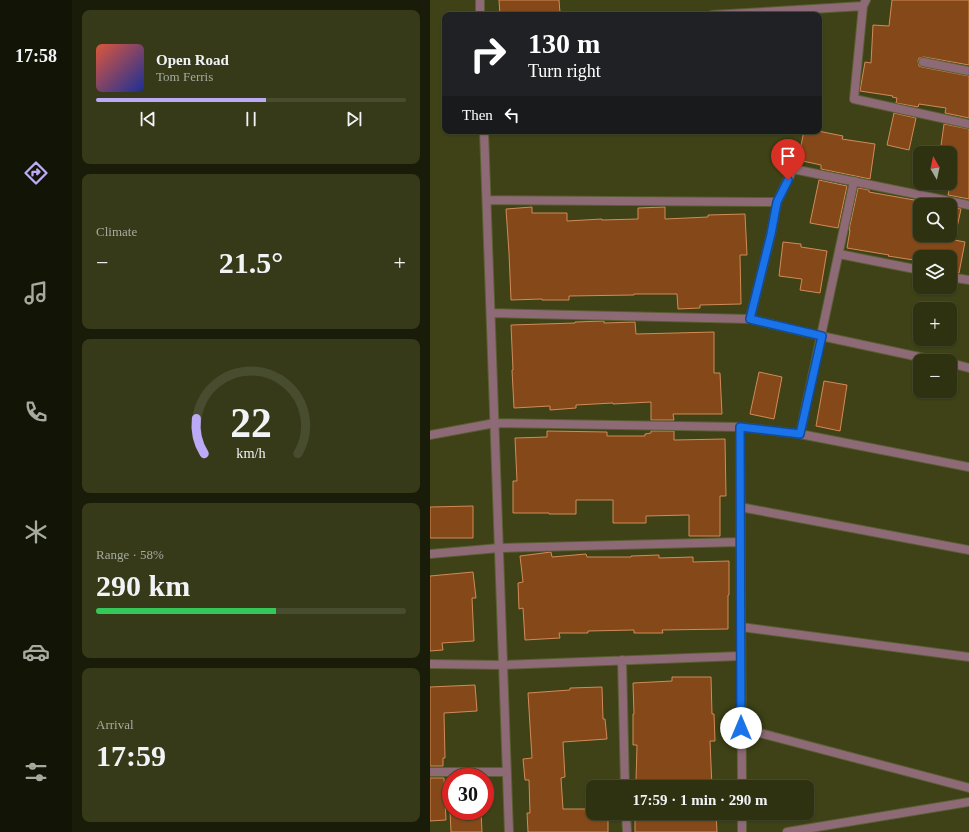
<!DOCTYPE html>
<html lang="en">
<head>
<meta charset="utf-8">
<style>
  :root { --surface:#2e3210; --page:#363a19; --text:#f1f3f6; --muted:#a7aa9f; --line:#494d30; --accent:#bcaaf6 }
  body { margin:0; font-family:"Times New Roman",serif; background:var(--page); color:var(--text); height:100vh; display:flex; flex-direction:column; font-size:15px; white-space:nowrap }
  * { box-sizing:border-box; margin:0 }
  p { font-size:13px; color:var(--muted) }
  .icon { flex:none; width:22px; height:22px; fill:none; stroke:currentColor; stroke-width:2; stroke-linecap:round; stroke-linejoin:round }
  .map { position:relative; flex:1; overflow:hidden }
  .sheet { display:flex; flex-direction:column; gap:10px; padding:10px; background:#191c09; width:358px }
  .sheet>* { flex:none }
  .guide { position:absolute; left:12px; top:12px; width:380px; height:122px; border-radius:8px; box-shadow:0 1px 3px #0004,0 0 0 1px var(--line); background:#202124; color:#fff; overflow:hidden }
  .needle { width:26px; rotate:351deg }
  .controls { position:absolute; left:483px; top:146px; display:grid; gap:8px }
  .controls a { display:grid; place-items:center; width:44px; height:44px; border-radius:8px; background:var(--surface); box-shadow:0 1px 3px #0004,0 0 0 1px var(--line); font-size:20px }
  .speed { position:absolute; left:12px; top:768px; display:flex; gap:8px; font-size:20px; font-weight:700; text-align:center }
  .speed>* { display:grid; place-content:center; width:52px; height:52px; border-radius:50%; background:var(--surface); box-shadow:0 1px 3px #0004,0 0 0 1px var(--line); line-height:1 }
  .speed .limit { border:6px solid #d22; background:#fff; color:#111 }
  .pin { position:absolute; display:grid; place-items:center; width:34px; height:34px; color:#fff; margin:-41px -17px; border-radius:50% 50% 50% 0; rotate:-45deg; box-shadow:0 0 4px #0007 }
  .pin .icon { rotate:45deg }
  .me { position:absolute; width:44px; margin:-22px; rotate:0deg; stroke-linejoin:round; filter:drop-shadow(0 0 3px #0008) }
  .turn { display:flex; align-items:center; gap:14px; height:84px; padding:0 20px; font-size:18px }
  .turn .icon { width:52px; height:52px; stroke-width:2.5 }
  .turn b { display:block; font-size:28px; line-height:34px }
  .then { display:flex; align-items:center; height:38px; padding:0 20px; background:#0003; gap:8px; font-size:15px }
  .big { font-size:30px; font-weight:600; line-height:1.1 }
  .sheet .widget { flex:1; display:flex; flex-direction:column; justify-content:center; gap:6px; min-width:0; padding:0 14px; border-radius:8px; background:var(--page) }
  .sheet .dial { align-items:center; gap:0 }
  .dial svg { height:104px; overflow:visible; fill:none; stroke:var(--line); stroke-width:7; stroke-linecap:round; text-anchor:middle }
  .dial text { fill:var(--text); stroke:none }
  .song { display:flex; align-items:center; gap:12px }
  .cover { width:48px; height:48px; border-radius:6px; background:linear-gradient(135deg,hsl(10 70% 55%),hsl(230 70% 35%)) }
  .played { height:4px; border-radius:2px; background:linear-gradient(90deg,var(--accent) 55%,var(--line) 55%) }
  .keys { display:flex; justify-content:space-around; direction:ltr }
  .heat { display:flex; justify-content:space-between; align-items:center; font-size:22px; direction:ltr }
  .charge { height:6px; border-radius:3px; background:linear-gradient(90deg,#34c759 58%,var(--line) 0) }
  .trip { position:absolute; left:156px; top:780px; width:228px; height:40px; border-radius:8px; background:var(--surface); box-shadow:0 1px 3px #0004,0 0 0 1px var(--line); font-weight:600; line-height:40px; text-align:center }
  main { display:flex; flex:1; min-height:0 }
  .menu { display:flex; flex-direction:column; width:72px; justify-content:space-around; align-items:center; background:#121406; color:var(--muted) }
  .menu .icon { width:28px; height:28px }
  .menu .active { color:var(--accent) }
  .menu b { font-size:18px; color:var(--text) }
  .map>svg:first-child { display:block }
  .building { fill:#854919; stroke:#d18a58 }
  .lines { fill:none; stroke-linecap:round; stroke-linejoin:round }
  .street-casing { stroke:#5a5e33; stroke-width:10 }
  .street { stroke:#8e6a77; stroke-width:8 }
  .route-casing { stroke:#114b97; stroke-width:10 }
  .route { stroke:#1a73e8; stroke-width:7 }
</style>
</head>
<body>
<main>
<nav class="menu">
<b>17:58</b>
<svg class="icon active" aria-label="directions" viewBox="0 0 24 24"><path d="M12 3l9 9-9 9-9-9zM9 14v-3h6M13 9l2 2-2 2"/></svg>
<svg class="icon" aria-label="music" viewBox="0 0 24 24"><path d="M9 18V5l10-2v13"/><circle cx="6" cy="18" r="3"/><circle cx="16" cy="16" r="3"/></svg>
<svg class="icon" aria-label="phone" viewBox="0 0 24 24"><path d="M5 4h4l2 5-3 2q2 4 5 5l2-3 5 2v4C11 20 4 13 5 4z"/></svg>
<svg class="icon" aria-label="climate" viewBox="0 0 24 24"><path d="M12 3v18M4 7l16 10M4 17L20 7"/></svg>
<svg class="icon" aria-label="car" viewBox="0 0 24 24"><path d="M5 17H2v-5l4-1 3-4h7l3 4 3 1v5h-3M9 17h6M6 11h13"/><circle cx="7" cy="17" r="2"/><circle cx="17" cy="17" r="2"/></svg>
<svg class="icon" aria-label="filters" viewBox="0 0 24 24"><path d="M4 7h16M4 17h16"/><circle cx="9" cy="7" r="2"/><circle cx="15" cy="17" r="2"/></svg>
</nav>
<section class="sheet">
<div class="widget">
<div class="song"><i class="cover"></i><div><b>Open Road</b><p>Tom Ferris</p></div></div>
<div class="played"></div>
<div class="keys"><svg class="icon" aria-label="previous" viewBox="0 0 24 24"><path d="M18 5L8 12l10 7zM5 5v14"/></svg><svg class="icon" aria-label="pause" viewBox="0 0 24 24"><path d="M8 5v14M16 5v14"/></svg><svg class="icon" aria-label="next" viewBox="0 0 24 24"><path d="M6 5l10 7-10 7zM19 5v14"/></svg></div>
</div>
<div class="widget"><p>Climate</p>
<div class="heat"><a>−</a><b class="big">21.5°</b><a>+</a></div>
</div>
<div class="widget dial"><svg viewBox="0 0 100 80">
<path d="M14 69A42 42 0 1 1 86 69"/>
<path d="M14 69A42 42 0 0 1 8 42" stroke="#bcaaf6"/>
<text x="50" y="56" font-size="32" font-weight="700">22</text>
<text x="50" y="72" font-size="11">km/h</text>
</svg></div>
<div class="widget"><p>Range · 58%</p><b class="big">290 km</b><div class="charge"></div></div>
<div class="widget"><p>Arrival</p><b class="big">17:59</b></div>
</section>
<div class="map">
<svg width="539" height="832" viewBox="0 0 539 832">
  <rect width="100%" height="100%" fill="#3e4216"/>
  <path class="building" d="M69 0H129L130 13 102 15H70Z
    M462 0H539V65L494 57 489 58 488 61 489 66 492 67 539 76V118L515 113 516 108 489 104 488 107 466 103 467 98 462 97 463 96 430 91 435 62 441 63 443 25 459 26Z
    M464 113 486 118 479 150 457 145Z
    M514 124 539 129V199L518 195 526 158 520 157V153H510Z
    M374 131H388L413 136 412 139 445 144 440 179 391 169V165L368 160Z
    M389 180 417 186 408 228 380 223Z
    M428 188 439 190V192L490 201V235H498L535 242 529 273 520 272V257H490V261L458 256 459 255 417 248 420 230H419Z
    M102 207V213H137V221L172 219V220L208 219V208L235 207V219L278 217V215L315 214 317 255H310L311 304 270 305V308L248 309 247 294H204V295L139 296V300H112V299L81 300 79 253 76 209Z
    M520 207 531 209 526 232 520 231Z
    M353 242 371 244V247L397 251 390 293 370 290 372 279 349 276Z
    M174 321V323L205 322 206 334 284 332V373H290L292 414H243L244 420H221V402L183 404V403L146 405V408L120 410V406L84 408 82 370H83L81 325 145 323V322Z
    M329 372 352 377 344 419 320 414Z
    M394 381 417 385 410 431 386 426Z
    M117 431 177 432V436H215V434L221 433V431H244V440L295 439 296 496H290V536H259V515L216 516V523H183V500H146V514H119V513H83V481H87L85 438 117 437Z
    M43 506V538H0V507Z
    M121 552 122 557 156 554 157 557H201V556L229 555V558L263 557V562L299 561V595H298V629L232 630 233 633H204V630L158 631V633H129L130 638 95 640 93 608 89 609 88 583 93 582 90 556Z
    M43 572 46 598H42L44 641 12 643 13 650 0 651V576Z
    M242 677H281L282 714H284L285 741H280L282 787H208V781H206L207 745H203V714H204L203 683 242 681Z
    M45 685 47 711 14 713 15 758H13V766H0V687Z
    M172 687 173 719H175L177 739 133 742 135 777 131 778 133 809H163V813H178V832H98L97 813H100L99 780H95L93 759 102 758 98 693 140 690V688Z
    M0 778H14L16 820 0 821Z
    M20 811H51L52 832H21Z
    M251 813H286L287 832H205V814Z"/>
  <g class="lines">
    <g class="street-casing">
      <path id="street" d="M50 0V15
        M436 0 433 6 424 99 539 124
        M282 15 433 6
        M493 62 539 71
        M54 131 79 832
        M57 200 347 202 363 169 539 205
        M347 202 341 234 320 319 391 336 508 361
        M409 254 490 270
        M520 277 539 280
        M61 313 320 319
        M520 363 539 368
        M310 427 312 787
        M370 434 424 181
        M0 435 65 423 310 427 370 434 539 467
        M310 507 539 550
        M0 554 69 548 310 542
        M311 627 539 657
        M192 660 195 787
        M0 664 74 665 311 656
        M311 728 539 788
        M0 772H77
        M196 813 197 832
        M312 813V832
        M357 832 539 802"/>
    </g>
    <use href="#street" class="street"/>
  </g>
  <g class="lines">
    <g class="route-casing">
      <path id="route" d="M311 728 310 427 370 434 392 336 320 319 341 234 347 202 358 180"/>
    </g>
    <use href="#route" class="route"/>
  </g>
</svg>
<div class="controls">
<a><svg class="needle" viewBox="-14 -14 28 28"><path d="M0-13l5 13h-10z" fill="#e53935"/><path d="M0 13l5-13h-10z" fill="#a7aa9f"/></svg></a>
<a><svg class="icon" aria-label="search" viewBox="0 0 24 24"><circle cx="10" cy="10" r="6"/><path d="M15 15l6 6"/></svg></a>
<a><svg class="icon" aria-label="layers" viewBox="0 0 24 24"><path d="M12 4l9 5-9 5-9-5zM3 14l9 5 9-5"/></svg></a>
<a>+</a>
<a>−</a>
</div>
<div class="speed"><div class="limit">30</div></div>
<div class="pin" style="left:358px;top:180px;background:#d93025"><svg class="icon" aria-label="arrive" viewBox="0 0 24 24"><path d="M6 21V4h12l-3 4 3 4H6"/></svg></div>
<svg class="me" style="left:311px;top:728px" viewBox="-20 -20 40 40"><circle r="19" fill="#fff"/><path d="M0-13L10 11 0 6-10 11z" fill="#1a73e8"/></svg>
<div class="trip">17:59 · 1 min · 290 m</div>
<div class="guide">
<div class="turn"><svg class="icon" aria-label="right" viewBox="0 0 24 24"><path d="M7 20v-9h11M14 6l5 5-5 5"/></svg><div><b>130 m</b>Turn right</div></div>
<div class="then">Then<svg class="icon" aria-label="left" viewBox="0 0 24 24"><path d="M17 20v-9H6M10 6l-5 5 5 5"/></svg></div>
</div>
</div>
</main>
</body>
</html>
